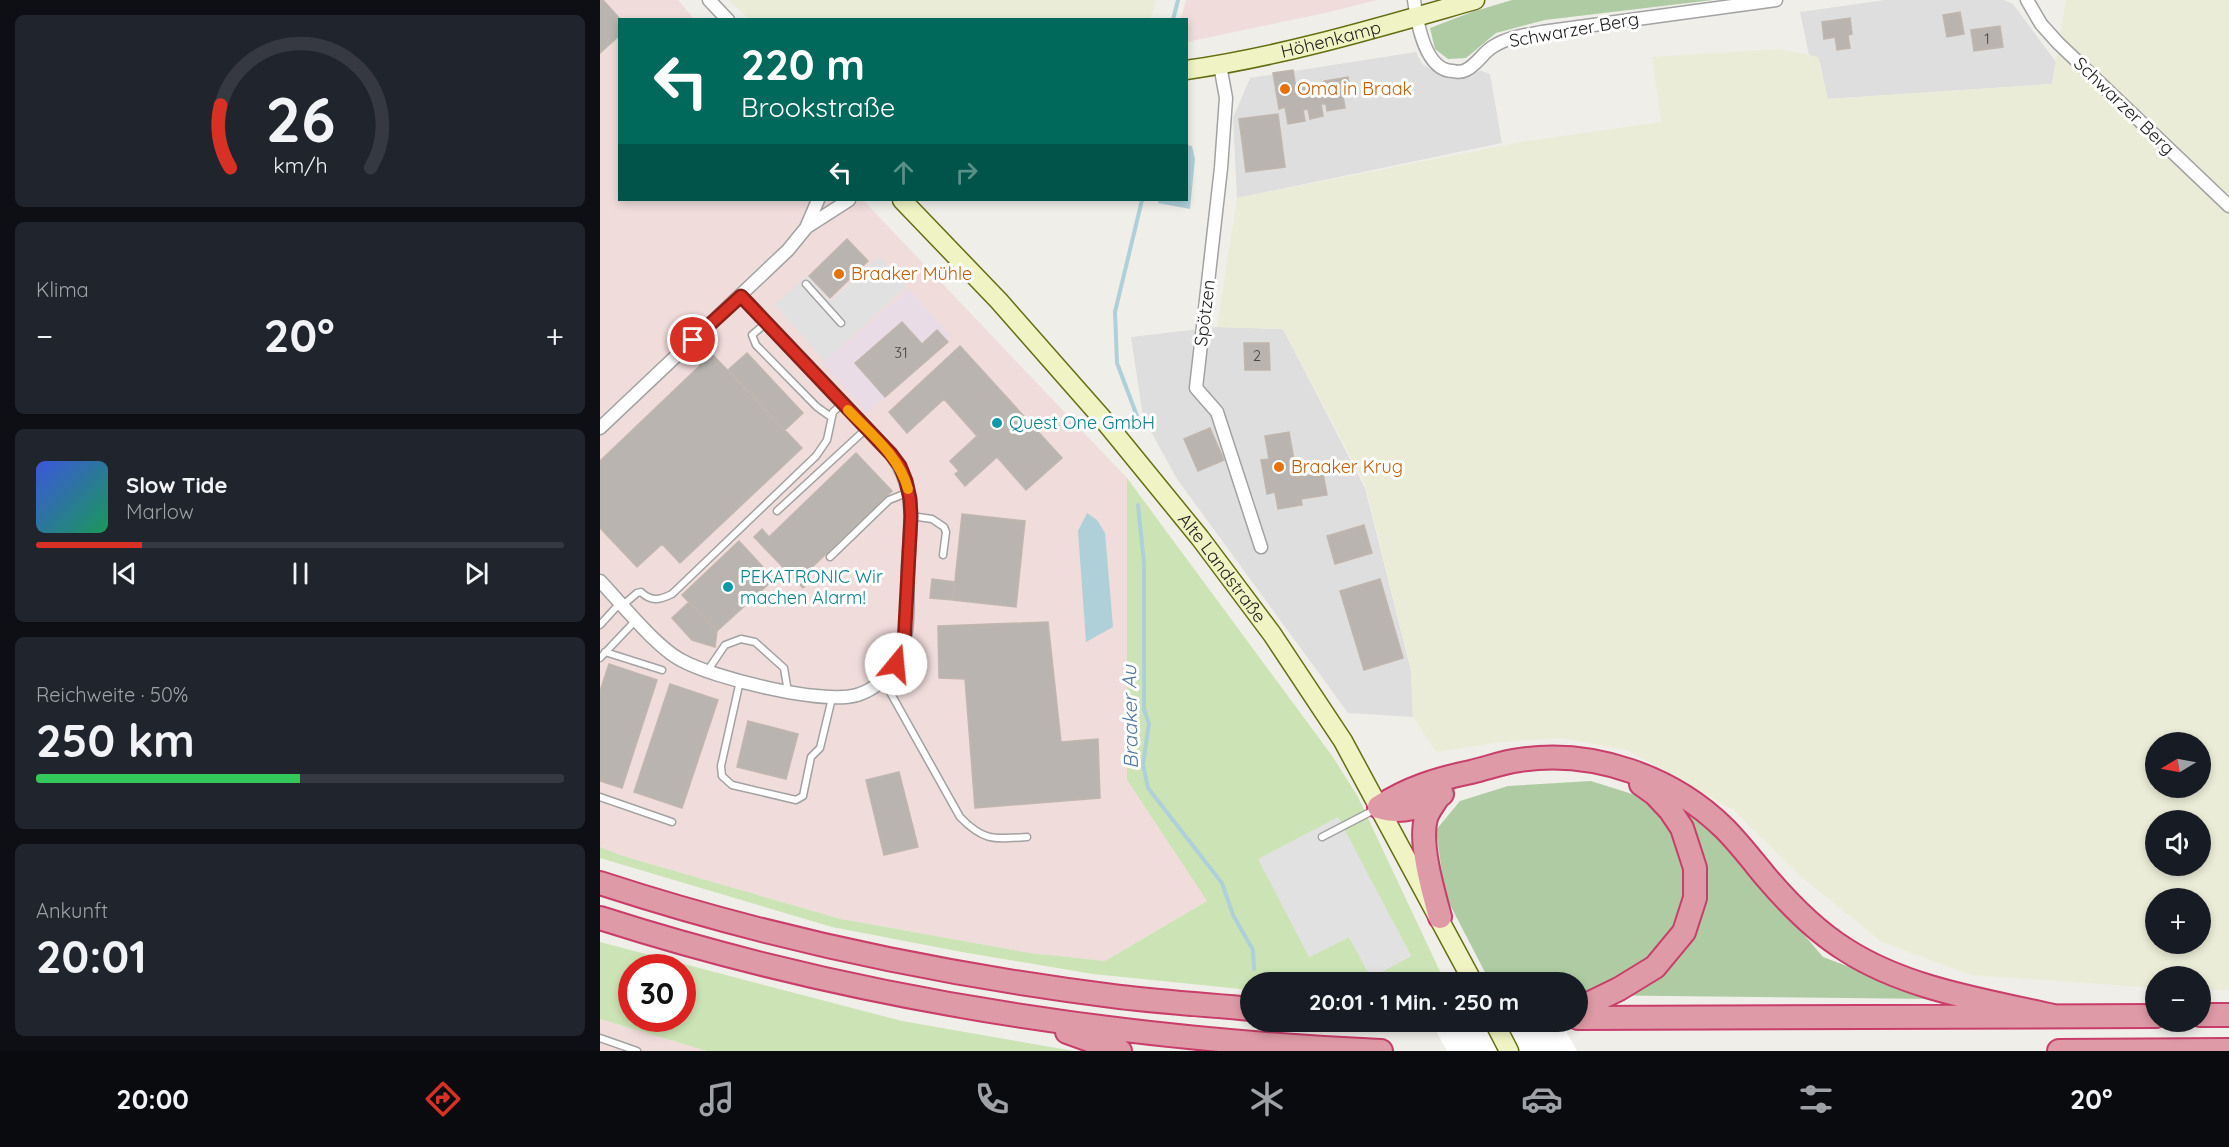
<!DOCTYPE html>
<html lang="de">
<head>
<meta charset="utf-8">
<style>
  :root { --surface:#171b24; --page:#20242c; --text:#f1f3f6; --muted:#9ea1a6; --line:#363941; --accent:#d93025 }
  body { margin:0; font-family:Quicksand,sans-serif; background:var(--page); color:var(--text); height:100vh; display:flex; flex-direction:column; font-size:22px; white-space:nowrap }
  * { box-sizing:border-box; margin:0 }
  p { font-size:20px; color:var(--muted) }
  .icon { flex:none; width:33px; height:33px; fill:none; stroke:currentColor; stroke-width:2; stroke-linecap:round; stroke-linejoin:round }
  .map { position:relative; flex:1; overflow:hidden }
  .panel { display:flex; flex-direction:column; gap:15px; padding:15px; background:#0d0f14; width:600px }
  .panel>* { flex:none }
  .top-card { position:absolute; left:18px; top:18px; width:570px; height:183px; border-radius:0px; box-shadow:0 3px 9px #0003; background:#00695c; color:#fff; overflow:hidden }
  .needle { width:39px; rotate:260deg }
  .controls { position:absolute; left:1545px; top:732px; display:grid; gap:12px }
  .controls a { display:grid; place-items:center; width:66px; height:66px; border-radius:50%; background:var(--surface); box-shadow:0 3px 9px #0003; font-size:30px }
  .speed { position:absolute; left:18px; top:954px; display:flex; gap:12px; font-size:30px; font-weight:700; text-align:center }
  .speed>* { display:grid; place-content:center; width:78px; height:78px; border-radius:50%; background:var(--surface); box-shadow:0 3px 9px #0003; line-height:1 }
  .speed .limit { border:9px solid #d22; background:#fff; color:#111 }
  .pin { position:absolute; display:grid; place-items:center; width:51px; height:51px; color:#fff; margin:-26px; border:3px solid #fff; border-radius:50%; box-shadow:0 2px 6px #0007 }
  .me { position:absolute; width:66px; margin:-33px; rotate:17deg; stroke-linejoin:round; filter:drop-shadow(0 0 4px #0008) }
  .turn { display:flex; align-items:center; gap:21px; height:126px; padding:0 24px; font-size:27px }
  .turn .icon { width:78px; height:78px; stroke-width:2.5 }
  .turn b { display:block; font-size:42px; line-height:51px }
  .lanes { display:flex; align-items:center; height:57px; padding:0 24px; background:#0003; justify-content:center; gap:30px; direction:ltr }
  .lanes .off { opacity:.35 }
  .big { font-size:45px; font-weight:700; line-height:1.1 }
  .panel .card { flex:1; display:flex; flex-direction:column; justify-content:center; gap:9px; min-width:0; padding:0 21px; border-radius:9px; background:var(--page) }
  .panel .dial { align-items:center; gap:0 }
  .dial svg { height:156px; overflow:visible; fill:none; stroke:var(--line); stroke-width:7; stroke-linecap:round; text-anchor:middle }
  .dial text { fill:var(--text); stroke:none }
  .song { display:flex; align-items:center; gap:18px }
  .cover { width:72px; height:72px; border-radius:9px; background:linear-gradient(135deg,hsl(230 70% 55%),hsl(150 70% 35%)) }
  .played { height:6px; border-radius:3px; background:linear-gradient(90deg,var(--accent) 20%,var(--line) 20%) }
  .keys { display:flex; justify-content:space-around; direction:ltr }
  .heat { display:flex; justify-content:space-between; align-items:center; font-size:33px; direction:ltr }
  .charge { height:9px; border-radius:4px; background:linear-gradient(90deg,#34c759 50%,var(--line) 0) }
  .trip { position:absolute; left:640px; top:972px; width:348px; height:60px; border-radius:30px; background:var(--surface); box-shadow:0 3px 9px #0003; font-weight:700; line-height:60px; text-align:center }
  .dock { display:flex; height:96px; justify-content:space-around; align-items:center; background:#090b0e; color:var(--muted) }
  .dock .icon { width:42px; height:42px }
  .dock .current { color:var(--accent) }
  .dock b { font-size:27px; color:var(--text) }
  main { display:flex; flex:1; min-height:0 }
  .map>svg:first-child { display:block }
  .residential { fill:#dfdede }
  .commercial { fill:#efdcdb }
  .industrial { fill:#e9dce6 }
  .farmland { fill:#ebecd7; fill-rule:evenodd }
  .grass { fill:#cce4b5; fill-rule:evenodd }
  .forest { fill:#aecba3 }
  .parking { fill:#e1e1e1 }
  .water { fill:#afcfd9 }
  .pier { fill:#fff }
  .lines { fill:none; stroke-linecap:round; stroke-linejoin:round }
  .stream { stroke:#afcfd9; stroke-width:4 }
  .building { fill:#b9b4af; stroke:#c0b6ad; stroke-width:1.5 }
  .lane-casing { stroke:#a2a2a2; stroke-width:9 }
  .street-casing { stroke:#a2a2a2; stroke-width:15 }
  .secondary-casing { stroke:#636e12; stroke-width:21 }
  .highway-casing { stroke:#c83d6a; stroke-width:26 }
  .lane { stroke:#fff; stroke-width:6 }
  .street { stroke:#fff; stroke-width:12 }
  .secondary { stroke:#f0f3c4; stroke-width:18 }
  .highway { stroke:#de9aa6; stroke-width:22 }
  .route-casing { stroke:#8d1f18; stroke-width:15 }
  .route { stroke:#d93025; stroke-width:10 }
  .slow { stroke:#f59e0b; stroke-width:10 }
  .food-dot { fill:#e8710a; stroke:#fff; stroke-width:2 }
  .culture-dot { fill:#0f9aa8; stroke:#fff; stroke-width:2 }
  .labels { text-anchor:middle; stroke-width:6; stroke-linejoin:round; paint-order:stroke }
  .number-label { font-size:15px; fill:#474644 }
  .street-label { font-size:18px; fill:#212121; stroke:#fff }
  .food-label { font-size:18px; fill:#c56008; stroke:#fff; text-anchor:start }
  .culture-label { font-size:18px; fill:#0d838f; stroke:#fff; text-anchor:start }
  .water-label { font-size:20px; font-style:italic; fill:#5479a0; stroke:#fff }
</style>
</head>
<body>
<main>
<section class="panel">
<div class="card dial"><svg viewBox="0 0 100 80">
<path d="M14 69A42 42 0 1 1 86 69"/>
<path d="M14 69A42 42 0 0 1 9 37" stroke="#d93025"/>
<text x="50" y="56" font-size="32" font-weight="700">26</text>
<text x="50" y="72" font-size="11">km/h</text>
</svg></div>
<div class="card"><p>Klima</p>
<div class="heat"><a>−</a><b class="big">20°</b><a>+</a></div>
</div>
<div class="card">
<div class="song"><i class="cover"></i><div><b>Slow Tide</b><p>Marlow</p></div></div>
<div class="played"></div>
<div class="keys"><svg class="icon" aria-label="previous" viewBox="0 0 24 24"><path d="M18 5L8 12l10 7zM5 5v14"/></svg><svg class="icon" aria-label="pause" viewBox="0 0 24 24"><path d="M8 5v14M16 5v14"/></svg><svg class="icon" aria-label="next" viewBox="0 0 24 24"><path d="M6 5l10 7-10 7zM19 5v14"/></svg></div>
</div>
<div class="card"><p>Reichweite · 50%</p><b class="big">250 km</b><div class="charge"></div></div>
<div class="card"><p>Ankunft</p><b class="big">20:01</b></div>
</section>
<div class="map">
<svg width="1629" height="1051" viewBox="0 0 1629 1051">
  <rect width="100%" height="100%" fill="#f0eee9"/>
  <path class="residential" d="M1285 0H1404L1413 4 1456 62 1452 84 1227 99 1220 62 1209 55 1200 12Z
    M816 52 822 64 846 78 882 71 890 74 902 143 637 198 633 118 650 78Z
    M617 327 683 329 765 488 811 671 813 717 748 713 577 479 543 417 531 337Z"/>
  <path class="commercial" d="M0 0H78L94 19 20 20V200H263L527 478V780L607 901 505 961 430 953 241 919 23 856 0 847Z
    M586 0H777L729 12 587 42 586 20 581 19Z
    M0 1019 107 1051H0Z"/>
  <path class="industrial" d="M309 289 351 337 267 413 223 363Z"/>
  <path class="farmland" d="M129 0H556L550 20H150Z
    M1466 0H1629V990H1601L1600 976H1556L1555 988 1370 975 1282 942 1200 876 1133 810 1027 750 961 738 894 743 836 752 813 717 811 671 765 484 683 329 617 327 637 198 921 142 1061 122 1052 57 1180 49 1218 57 1228 99 1452 84ZM1556 742H1600V788H1556ZM1556 820H1600V866H1556ZM1556 898H1600V944H1556Z"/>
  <path class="grass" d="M527 478 733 757 758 797 845 982H651V990L493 974 362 952 232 927 0 858V847L23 856 241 919 430 953 505 961 607 901 527 780ZM737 817 811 956 771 977 749 937 709 957Z
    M0 942 302 1021 474 1051H107L0 1019ZM32 968H82V1018H32Z"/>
  <path class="forest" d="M912 0H1113L945 20 896 33 866 58 848 59 835 49 830 28 872 12Z
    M991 781 1095 814 1155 877 1223 957 1335 999 978 995V982H890L845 895 836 830 860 801 908 786Z"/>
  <path class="parking" d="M279 257 306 287 225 361 175 305 207 275 231 301Z
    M738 817 811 956 771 978 749 937 709 957 658 859Z"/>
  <path class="water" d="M587 145 592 146 595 159 590 209 558 203 559 200H586Z
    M487 513 497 520 505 533 513 627 486 642 478 531Z"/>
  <path class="pier" d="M831 1022H961L977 1051H847Z"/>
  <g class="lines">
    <path class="stream" d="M573 20 578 0
      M537 416 517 363 515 312 542 200
      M538 505 544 563V709L549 724 543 764 548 788 622 883 633 915 653 950 654 969"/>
  </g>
  <path class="building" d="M0 0H3L21 20H20V35L0 53Z
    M1360 12 1364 34 1347 37 1343 15Z
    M1250 18 1252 34 1248 35 1250 48 1237 50 1235 37 1224 39 1222 22Z
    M1400 26 1403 47 1374 51 1371 30Z
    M693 70 696 88 716 85 718 91 725 90 724 81 748 77 751 94 743 96 745 108 727 111 726 104H721L723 116 710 119 708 109 703 110 705 121 688 124 685 107 679 109 673 73Z
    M678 114 685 167 646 172 639 119Z
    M247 239 268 261 230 298 209 276Z
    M302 322 322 344 337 330 348 342 285 397 255 363Z
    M644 343H669L670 370H645Z
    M360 346 462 458 426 490 397 457 365 486 355 474 359 471 350 461 377 436 344 399 307 433 289 412Z
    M147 353 203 413 185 430 128 370Z
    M112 354 202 448 80 563 62 544 37 567 0 528V461Z
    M610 428 624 460 598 471 584 439Z
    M689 432 697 477 723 473 727 495 701 499 702 505 678 509 675 492 667 494 661 460 669 459 665 436Z
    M256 453 292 491 205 574 211 580 203 588 154 537 162 529 169 537Z
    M362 514 425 521 416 607 353 600Z
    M764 525 772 553 735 564 727 536Z
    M139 541 174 579 117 631 82 595Z
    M332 579 355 582 353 600 330 598Z
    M780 579 803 658 764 670 740 591Z
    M89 602 117 631 115 647 92 640 72 618Z
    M448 622 461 742 498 739 500 798 375 808 365 679 339 678 338 626Z
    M9 664 57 680 22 788 0 781V691Z
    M70 684 118 700 82 808 34 792Z
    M148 721 198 734 186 779 137 767Z
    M299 772 318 847 284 855 266 780Z"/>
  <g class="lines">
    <g class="lane-casing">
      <path id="lane" d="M206 284 241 323
        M166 323 152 335 156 345 217 407 231 417
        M177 511 266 429
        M311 516 332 519 344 527 346 532 343 555
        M230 557 289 500 309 492
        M23 605 37 593 41 592C51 602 60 600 72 594L216 456 227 440 233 412 242 404
        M0 625 20 603
        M5 652 62 670
        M0 658 36 620
        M108 670 125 645 141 639 155 642 184 668 188 692
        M140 681 121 766 122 776 132 785 196 800 203 796 211 757 220 748 232 698
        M282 682 290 692 360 817C384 842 395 839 427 837
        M0 797 72 822
        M722 837 776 809
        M0 1038 37 1051"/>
    </g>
    <g class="street-casing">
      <path id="street" d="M109 0 128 20
        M814 0C817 22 825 71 853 71 857 72 862 72 866 70 878 64 883 52 894 46 908 37 926 35 942 32L1176 0
        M1427 0 1441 24 1458 43 1629 206
        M620 65 626 98 621 168 596 388 617 412 661 547
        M207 227 249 200
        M0 428 188 250 206 228 218 200
        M0 581C20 602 56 647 81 660 113 678 222 705 257 695 273 690 286 679 295 665 312 638 306 598 308 567 310 525 318 490 291 454L141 296"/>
    </g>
    <g class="secondary-casing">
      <g id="secondary">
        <path id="s1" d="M586 70C684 56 780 27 875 0"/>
        <path id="s2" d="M302 200 399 301 502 418 600 538 672 634 743 741 873 982"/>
        <path d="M894 1022 909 1051"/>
      </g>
    </g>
    <g class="highway-casing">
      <path id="highway" d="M838 797C834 804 828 811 826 818 819 844 833 891 840 917
        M779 807C808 788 837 779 871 772 888 768 903 762 920 760 993 749 1072 777 1124 828 1139 843 1152 860 1166 877 1189 904 1215 931 1246 950 1307 989 1383 1000 1453 1016
        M779 807C800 814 824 808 842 794
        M0 883C168 938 344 975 520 997 563 1002 607 1005 651 1009
        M0 918C253 999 517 1039 781 1051
        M978 1009 1019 989 1055 967 1084 932 1095 898V868L1082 828 1070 810 1055 794 1041 784
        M1600 1015H1629
        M978 1018 1556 1016
        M467 1032 520 1051
        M1459 1051 1629 1050"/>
    </g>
    <use href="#lane" class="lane"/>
    <use href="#street" class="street"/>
    <use href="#secondary" class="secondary"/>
    <use href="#highway" class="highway"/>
  </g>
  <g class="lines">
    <g class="route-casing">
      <path id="route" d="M93 340 141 296 291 454 300 466 306 481 310 499 311 516 304 645 296 664"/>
    </g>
    <use href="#route" class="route"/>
    <path class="slow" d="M248 410C271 434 299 456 308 489"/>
  </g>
  <g class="food-dot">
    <circle cx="685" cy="89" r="6"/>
    <circle cx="239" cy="274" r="6"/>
    <circle cx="679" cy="467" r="6"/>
  </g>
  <g class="culture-dot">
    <circle cx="397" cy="423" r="6"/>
    <circle cx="128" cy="587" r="6"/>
  </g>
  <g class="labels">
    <g class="number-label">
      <text x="1387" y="44">1</text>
      <text x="301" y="358">31</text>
      <text x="657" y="361">2</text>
    </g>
    <g class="street-label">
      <text transform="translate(974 30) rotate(-10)" y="6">Schwarzer Berg</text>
      <text dy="6" stroke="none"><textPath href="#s1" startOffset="148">Höhenkamp</textPath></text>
      <text transform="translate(1524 106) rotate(44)" y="6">Schwarzer Berg</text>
      <text transform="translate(605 313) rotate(-83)" y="6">Spötzen</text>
      <text dy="6" stroke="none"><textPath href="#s2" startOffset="488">Alte Landstraße</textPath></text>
    </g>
    <g class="food-label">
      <text x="697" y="95">Oma in Braak</text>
      <text x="251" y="280">Braaker Mühle</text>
      <text x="691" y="473">Braaker Krug</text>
    </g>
    <g class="culture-label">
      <text x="409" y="429">Quest One GmbH</text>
      <text x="140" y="583">PEKATRONIC Wir<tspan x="140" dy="21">machen Alarm!</tspan></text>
    </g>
    <g class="water-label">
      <text transform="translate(530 717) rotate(-91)" y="7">Braaker Au</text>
    </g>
  </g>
</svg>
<div class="controls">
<a><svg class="needle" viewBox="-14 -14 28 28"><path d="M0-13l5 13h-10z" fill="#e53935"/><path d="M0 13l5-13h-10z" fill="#9ea1a6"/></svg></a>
<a><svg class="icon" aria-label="sound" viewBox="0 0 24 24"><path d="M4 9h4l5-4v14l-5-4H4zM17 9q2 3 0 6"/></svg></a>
<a>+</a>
<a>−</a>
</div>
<div class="speed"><div class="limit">30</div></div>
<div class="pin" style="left:93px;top:340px;background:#d93025"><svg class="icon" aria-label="arrive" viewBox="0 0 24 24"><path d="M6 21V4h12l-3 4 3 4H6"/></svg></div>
<svg class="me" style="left:296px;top:664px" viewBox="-20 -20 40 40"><circle r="19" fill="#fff"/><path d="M0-13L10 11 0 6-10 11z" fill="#d93025"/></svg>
<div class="trip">20:01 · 1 Min. · 250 m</div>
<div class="top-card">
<div class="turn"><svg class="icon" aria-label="left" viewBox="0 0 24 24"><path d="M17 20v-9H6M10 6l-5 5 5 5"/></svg><div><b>220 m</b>Brookstraße</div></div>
<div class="lanes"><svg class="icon" aria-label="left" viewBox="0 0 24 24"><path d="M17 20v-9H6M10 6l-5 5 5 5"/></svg><svg class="icon off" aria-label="ahead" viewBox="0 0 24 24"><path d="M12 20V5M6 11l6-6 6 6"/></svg><svg class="icon off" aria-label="right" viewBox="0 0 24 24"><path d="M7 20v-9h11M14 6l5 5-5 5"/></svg></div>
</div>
</div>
</main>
<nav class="dock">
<b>20:00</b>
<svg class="icon current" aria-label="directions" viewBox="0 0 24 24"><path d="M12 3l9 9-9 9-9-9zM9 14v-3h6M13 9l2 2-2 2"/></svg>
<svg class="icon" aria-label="music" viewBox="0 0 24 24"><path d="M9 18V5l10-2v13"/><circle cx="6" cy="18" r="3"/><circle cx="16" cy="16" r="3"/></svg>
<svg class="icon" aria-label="phone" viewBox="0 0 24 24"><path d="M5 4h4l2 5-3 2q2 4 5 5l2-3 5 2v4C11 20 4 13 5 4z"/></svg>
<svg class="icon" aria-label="climate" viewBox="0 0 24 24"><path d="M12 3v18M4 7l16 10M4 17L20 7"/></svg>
<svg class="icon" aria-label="car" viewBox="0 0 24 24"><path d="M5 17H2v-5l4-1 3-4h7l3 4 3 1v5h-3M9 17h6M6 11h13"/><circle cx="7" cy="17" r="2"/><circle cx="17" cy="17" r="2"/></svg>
<svg class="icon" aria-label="filters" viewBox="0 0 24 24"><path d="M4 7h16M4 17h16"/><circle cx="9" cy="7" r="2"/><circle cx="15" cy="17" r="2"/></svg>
<b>20°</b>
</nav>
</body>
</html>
